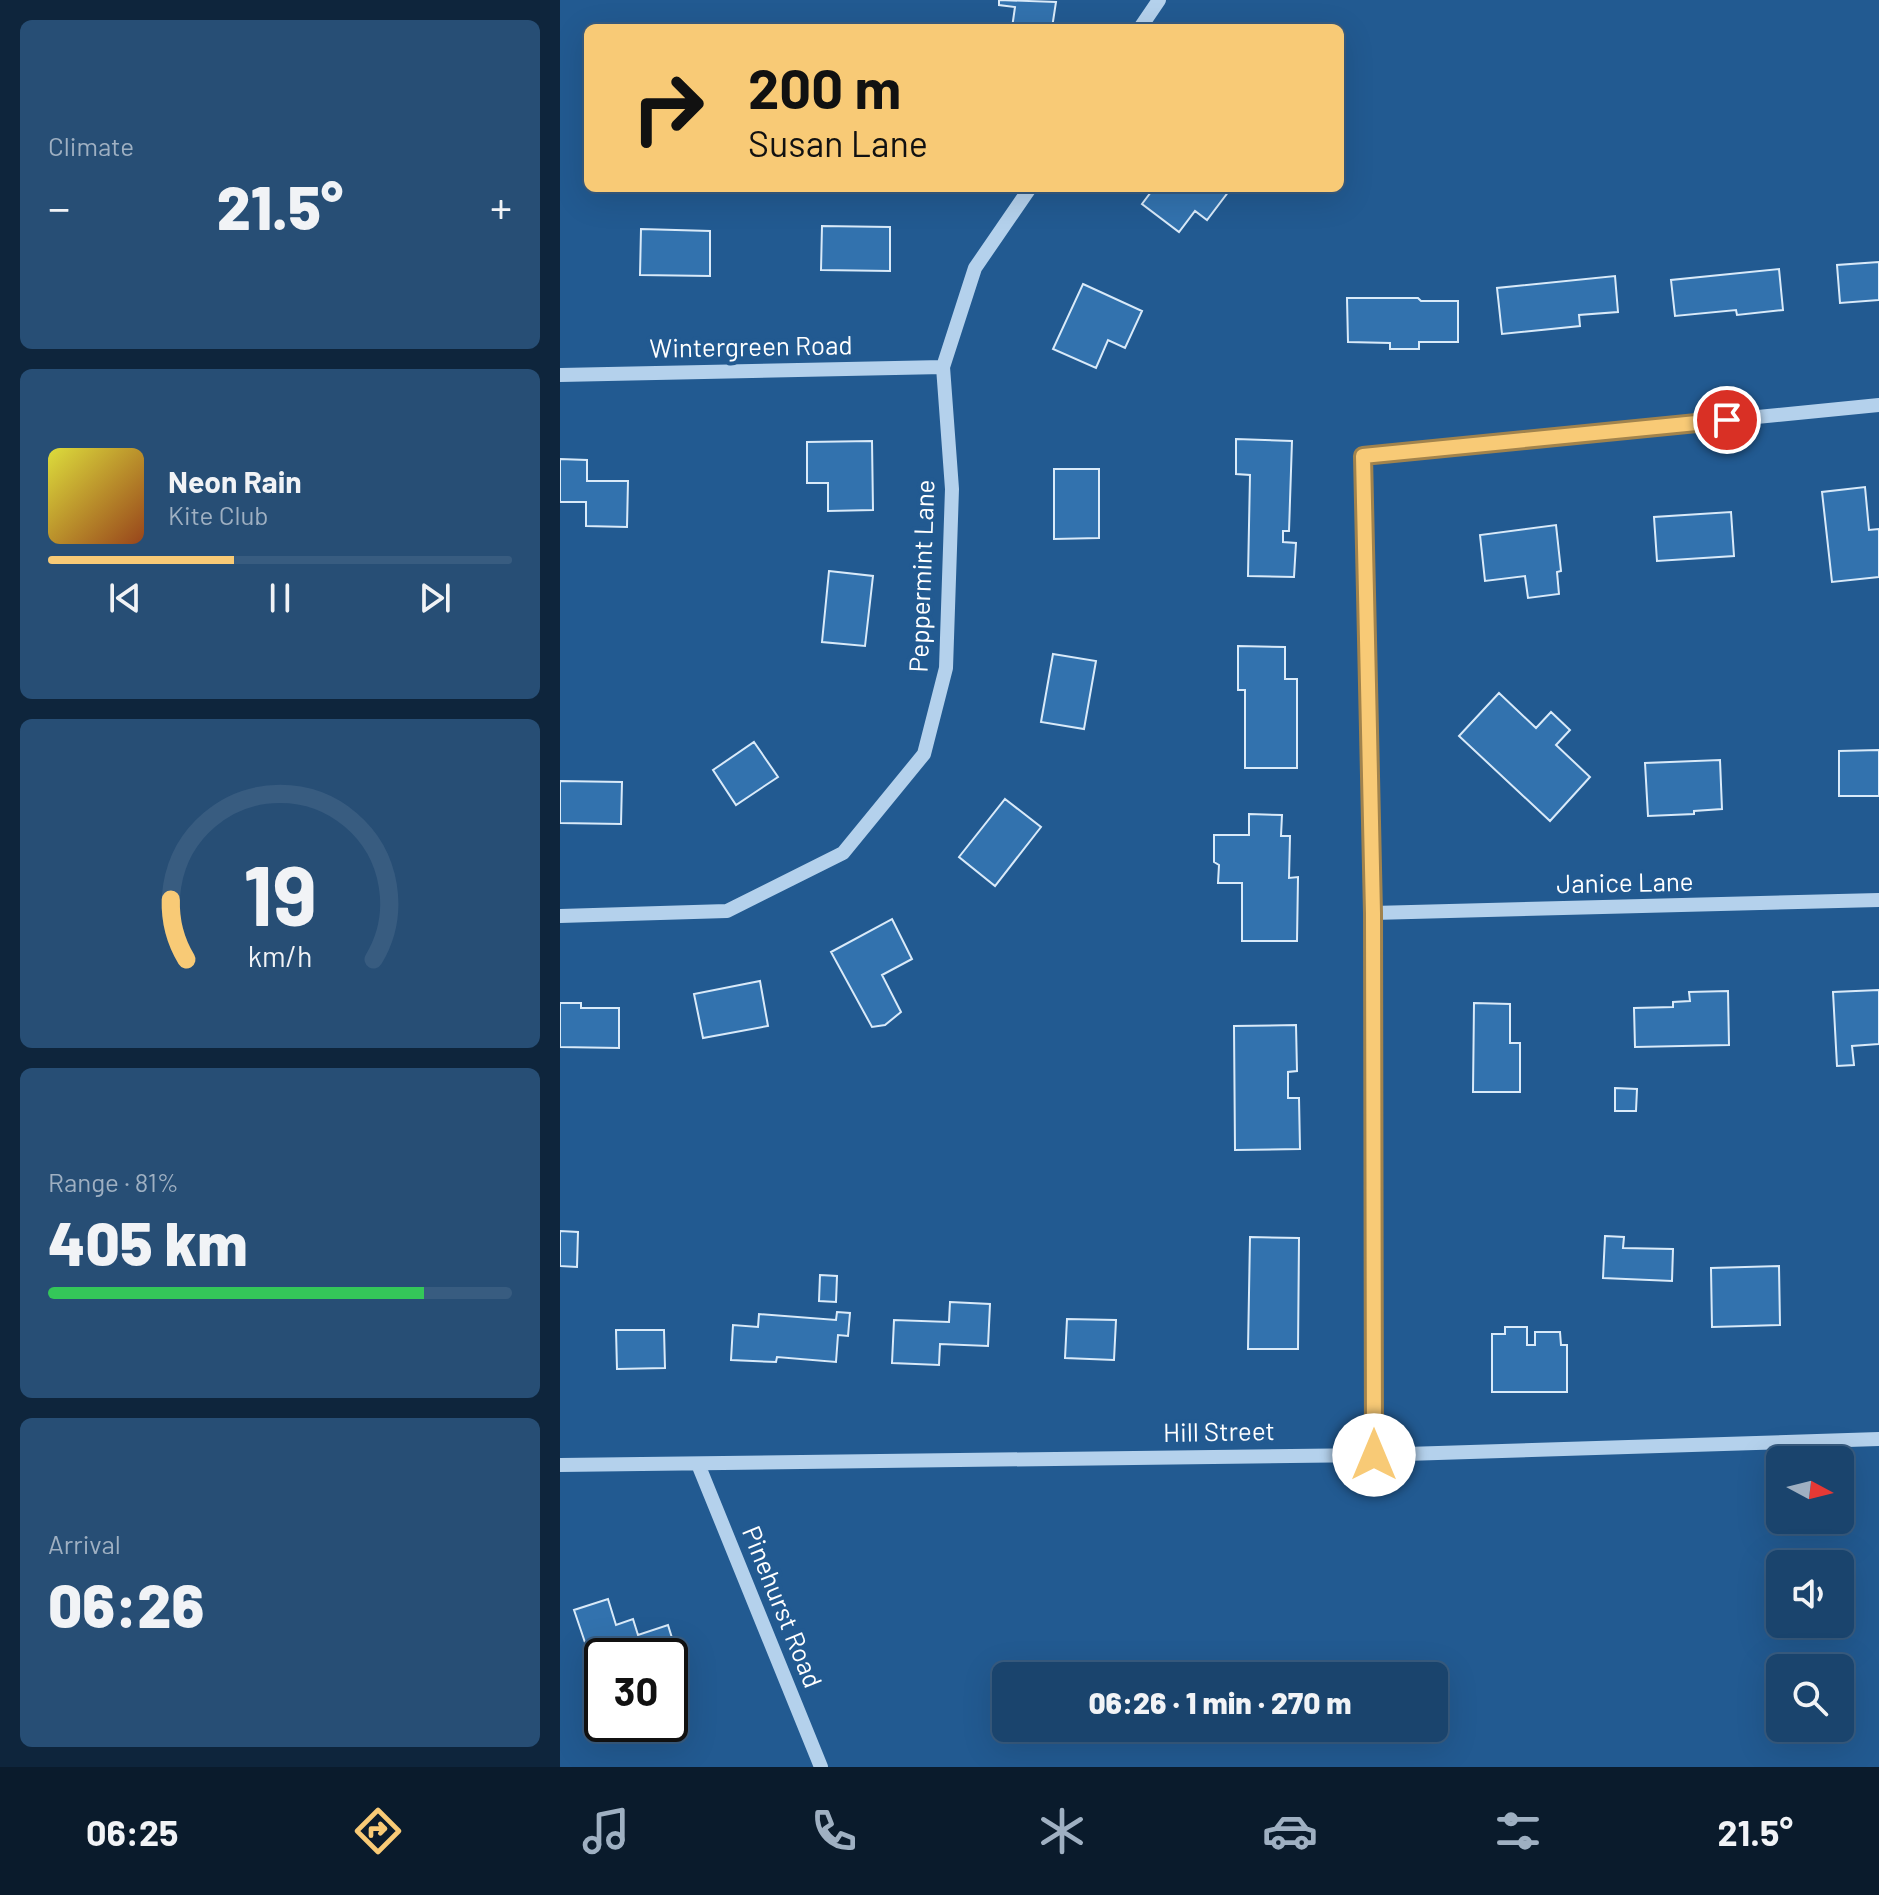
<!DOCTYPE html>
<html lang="en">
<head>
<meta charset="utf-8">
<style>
  :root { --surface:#1a446d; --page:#274e75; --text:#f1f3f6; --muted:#9fb0c2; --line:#385c80; --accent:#f8ca76 }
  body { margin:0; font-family:Barlow,sans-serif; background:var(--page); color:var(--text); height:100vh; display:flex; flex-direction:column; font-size:30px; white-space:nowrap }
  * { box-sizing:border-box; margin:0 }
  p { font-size:26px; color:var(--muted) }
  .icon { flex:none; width:44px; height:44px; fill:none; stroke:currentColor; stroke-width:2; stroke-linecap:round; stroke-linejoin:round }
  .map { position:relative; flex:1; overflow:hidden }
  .drawer { display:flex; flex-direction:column; gap:20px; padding:20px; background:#0e253c; width:560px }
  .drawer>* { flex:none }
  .top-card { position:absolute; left:24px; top:24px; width:760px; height:168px; border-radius:12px; box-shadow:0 8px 32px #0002,0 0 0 2px var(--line); background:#f8ca76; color:#111; overflow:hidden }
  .needle { width:52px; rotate:97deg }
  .buttons { position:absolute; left:1206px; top:1446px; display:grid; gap:16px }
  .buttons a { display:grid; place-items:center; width:88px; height:88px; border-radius:12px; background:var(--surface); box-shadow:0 8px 32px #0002,0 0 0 2px var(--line); font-size:40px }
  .speed { position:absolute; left:24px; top:1638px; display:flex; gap:16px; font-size:40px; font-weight:700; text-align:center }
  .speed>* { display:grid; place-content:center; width:104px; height:104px; border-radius:50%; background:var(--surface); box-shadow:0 8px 32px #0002,0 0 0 2px var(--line); line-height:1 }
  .speed .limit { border:4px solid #111; border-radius:12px; background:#fff; color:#111 }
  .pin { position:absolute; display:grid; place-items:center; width:68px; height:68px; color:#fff; margin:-34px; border:4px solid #fff; border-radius:50%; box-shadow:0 2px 8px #0007 }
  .me { position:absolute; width:88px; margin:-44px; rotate:0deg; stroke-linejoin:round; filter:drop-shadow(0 0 6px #0008) }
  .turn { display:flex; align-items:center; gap:28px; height:168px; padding:0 32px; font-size:36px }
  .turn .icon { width:104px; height:104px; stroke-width:2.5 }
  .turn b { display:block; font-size:56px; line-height:68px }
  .big { font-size:60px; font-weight:800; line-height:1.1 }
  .drawer .widget { flex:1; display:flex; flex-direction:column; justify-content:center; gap:12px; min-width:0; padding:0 28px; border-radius:12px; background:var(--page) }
  .drawer .dial { align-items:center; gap:0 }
  .dial svg { height:208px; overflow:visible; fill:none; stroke:var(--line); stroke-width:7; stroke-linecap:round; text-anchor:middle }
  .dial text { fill:var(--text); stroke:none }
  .song { display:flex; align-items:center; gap:24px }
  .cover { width:96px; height:96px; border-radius:12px; background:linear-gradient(135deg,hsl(60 70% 55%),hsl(20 70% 35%)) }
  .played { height:8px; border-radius:4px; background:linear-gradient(90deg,var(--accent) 40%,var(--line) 40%) }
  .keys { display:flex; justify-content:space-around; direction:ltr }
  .heat { display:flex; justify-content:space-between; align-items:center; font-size:44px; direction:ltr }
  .charge { height:12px; border-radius:6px; background:linear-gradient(90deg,#34c759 81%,var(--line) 0) }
  .trip { position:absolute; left:432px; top:1662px; width:456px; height:80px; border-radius:12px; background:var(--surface); box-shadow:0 8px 32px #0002,0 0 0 2px var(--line); font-weight:800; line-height:80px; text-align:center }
  .tab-bar { display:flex; height:128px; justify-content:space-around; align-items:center; background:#0a1b2c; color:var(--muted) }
  .tab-bar .icon { width:56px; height:56px }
  .tab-bar .on { color:var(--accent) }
  .tab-bar b { font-size:36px; color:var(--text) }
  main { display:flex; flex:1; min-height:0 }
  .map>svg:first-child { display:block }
  .building { fill:#3272ae; stroke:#d9eaf9; stroke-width:2 }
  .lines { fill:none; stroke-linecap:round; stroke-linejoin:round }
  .minor { stroke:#b4d1ec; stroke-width:14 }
  .route-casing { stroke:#a1834d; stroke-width:20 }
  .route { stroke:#f8ca76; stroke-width:14 }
  .labels { text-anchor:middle; stroke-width:8; stroke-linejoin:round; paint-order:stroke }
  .street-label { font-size:26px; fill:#fff; stroke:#225a91 }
</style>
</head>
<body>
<main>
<section class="drawer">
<div class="widget"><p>Climate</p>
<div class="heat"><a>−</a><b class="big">21.5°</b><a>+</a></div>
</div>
<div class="widget">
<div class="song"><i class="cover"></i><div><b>Neon Rain</b><p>Kite Club</p></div></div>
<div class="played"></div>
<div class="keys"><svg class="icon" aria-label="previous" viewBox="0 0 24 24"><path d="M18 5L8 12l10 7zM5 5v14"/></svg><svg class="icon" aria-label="pause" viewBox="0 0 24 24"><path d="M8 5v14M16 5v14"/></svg><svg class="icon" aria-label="next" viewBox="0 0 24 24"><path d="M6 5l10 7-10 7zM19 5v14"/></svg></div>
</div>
<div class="widget dial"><svg viewBox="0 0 100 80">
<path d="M14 69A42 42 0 1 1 86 69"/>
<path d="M14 69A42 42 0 0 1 8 46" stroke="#f8ca76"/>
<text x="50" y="56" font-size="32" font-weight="700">19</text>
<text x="50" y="72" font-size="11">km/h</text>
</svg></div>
<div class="widget"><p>Range · 81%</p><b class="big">405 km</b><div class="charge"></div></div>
<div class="widget"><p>Arrival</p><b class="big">06:26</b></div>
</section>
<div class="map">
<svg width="1319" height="1767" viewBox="0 0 1319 1767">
  <rect width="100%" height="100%" fill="#225a91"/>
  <path class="building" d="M439 0 496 2 492 28H452L455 7 439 5Z
    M594 188H665L669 191 647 220 635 211 619 232 582 204Z
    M262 226 330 227V271L261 270Z
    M81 229 150 231V276L80 275Z
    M1319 262V300L1280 303 1277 265Z
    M1219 269 1223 310 1177 315 1176 310 1115 316 1111 280Z
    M1055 276 1058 312 1019 315 1020 326 942 334 937 288Z
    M523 284 582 311 565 348 548 340 536 368 493 349Z
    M787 298H858L861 301H898V342H859V349H830V343L788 342Z
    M676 439 732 441 729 531H723V542L736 543 734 577 688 576 690 475 676 474Z
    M312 441 313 510 268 511V483H247V442Z
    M0 459 27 460V481H68L67 527 26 526V502H0Z
    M494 469H539V538L494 539Z
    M1305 487 1309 530 1319 529V577L1272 582 1262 492Z
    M1171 512 1174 556 1097 561 1094 517Z
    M996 525 1001 571 997 572 999 594 968 598 965 576 925 581 920 535Z
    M269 571 313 576 305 646 262 642Z
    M678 646 725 647V679H737V768H685V690H678Z
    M493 654 536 661 524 729 481 722Z
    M939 693 976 728 991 712 1010 730 996 745 1030 777 990 821 899 736Z
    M194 742 218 777 176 805 153 770Z
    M1319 750V796H1279V751Z
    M1160 760 1162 809 1134 811V814L1088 816 1085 763Z
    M0 781 62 782 61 824 0 823Z
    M445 799 481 827 435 886 399 857Z
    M689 814 722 815 721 836H730L729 878 738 877 737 941H682V883H658L659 865 654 862V835H689Z
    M332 919 352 959 322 975 341 1012 325 1025 312 1027 271 952Z
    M200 981 208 1026 143 1038 134 994Z
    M1319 990V1044L1292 1046 1294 1065 1277 1066 1273 992Z
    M1168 991 1169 1045 1075 1047 1074 1008 1113 1007V1002L1130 1001 1129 992Z
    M0 1003H21V1008H59V1048L0 1047Z
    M914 1003 950 1004V1043H960V1092H913Z
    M736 1025 737 1071 728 1072V1098H739L740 1149 675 1150 674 1026Z
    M1055 1088 1077 1089 1076 1111H1055Z
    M0 1231 18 1232 17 1267 0 1266Z
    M1045 1236 1064 1237 1063 1248 1113 1249 1112 1281 1043 1278Z
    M690 1237 739 1238 738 1349H688Z
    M1219 1266 1220 1325 1152 1327 1151 1268Z
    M260 1275 277 1276 276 1302 259 1301Z
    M390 1302 430 1304 428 1346 380 1344 379 1365 332 1363 334 1320 389 1322Z
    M277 1312 290 1313 288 1336 278 1335 276 1362 217 1357 216 1362 171 1360 173 1325 198 1327 199 1314 276 1320Z
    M507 1319 556 1320 554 1360 505 1358Z
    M945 1327H967V1345H975V1332H1000L1001 1345H1007V1392H932V1334H945Z
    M56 1330H104L105 1368 57 1369Z
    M48 1599 56 1625 73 1619 78 1635 108 1625 124 1677 110 1682V1656H42V1666L34 1669 14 1610Z"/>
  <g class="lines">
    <path class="minor" d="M580 28 599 0
      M0 375 383 367
      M813 913 1319 900
      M0 916 167 911 283 853 364 754 386 668 392 489 383 367 415 268 470 188
      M814 1455 813 913 803 456 1319 405
      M138 1464 261 1767
      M0 1465 814 1455 1319 1439"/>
  </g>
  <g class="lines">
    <g class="route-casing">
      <path id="route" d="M814 1455 813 913 803 456 1167 420"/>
    </g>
    <use href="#route" class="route"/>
  </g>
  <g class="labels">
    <g class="street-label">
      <text transform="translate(191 347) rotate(-1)" y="9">Wintergreen Road</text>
      <text transform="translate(362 576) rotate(-88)" y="9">Peppermint Lane</text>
      <text transform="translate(1065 883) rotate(-1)" y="9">Janice Lane</text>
      <text transform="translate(659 1432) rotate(-1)" y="9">Hill Street</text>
      <text transform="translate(222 1607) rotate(68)" y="9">Pinehurst Road</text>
    </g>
  </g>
</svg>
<div class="buttons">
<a><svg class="needle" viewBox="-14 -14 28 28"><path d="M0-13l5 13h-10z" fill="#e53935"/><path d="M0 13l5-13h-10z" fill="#9fb0c2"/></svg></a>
<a><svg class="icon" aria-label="sound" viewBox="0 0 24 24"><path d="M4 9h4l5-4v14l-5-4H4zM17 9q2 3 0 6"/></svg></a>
<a><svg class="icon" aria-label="search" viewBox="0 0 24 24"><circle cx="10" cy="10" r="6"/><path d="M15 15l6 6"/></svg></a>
</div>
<div class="speed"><div class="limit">30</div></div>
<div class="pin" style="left:1167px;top:420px;background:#d93025"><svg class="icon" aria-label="arrive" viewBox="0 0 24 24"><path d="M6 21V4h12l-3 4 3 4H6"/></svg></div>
<svg class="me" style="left:814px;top:1455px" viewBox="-20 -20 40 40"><circle r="19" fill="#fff"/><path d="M0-13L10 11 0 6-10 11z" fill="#f8ca76"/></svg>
<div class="trip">06:26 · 1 min · 270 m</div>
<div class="top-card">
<div class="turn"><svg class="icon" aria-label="right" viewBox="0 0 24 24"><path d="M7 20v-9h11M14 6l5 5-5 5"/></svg><div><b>200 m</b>Susan Lane</div></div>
</div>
</div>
</main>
<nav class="tab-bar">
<b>06:25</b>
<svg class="icon on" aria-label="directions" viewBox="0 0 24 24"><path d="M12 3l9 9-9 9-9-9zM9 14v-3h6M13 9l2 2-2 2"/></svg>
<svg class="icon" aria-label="music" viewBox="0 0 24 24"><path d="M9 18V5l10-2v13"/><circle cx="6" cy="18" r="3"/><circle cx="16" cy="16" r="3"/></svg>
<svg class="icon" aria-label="phone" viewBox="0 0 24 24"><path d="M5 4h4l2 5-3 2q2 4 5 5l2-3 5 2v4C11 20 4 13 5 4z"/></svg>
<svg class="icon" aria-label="climate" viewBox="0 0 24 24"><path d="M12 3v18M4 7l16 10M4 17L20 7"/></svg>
<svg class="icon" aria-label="car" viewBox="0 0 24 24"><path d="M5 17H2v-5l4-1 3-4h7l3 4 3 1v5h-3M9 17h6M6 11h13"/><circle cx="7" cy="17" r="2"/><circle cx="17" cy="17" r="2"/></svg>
<svg class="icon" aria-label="filters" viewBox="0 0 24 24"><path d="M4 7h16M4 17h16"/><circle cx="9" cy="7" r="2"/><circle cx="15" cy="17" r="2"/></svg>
<b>21.5°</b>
</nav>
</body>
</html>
